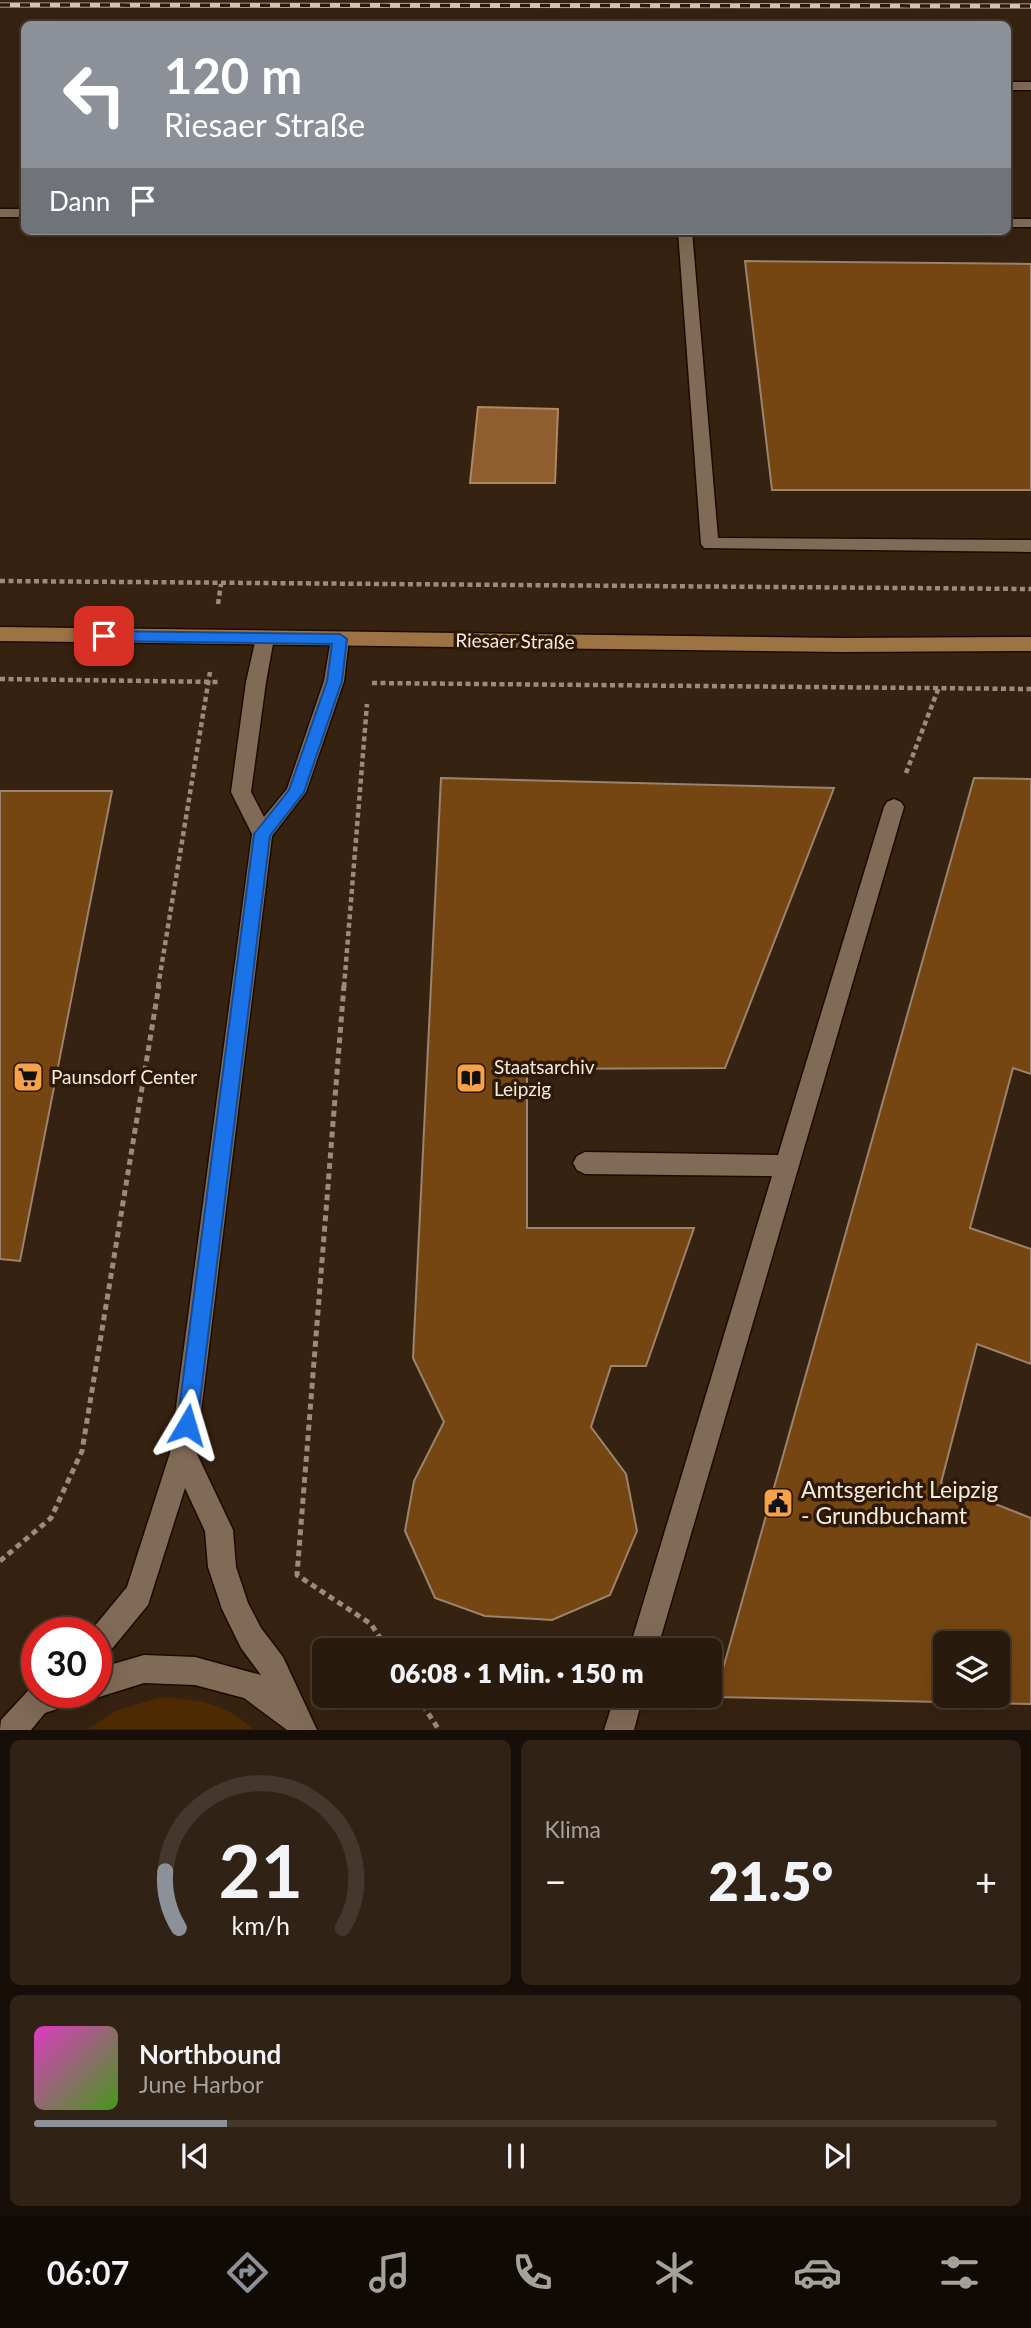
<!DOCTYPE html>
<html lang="de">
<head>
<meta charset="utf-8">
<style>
  :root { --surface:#281a0c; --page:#302315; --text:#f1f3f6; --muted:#a5a19d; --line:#44382d; --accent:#8c9099 }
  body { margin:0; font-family:Lato,sans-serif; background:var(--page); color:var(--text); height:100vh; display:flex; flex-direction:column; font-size:26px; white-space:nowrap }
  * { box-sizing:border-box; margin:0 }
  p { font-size:23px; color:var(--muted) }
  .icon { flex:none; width:38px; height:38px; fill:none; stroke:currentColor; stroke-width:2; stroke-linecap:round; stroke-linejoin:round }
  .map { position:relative; height:1730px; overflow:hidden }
  .drawer { display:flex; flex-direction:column; gap:10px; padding:10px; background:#160e07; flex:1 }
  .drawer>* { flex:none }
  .top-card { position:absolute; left:21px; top:21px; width:990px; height:214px; border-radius:10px; box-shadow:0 7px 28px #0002,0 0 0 2px var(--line); background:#8c9099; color:#fff; overflow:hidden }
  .fabs { position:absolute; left:933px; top:1631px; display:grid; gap:14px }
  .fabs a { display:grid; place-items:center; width:77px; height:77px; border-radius:10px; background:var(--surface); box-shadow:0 7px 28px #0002,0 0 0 2px var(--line); font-size:35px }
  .speed { position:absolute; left:21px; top:1617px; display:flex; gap:14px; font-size:35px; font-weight:700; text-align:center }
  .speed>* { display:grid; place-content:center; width:91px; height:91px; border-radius:50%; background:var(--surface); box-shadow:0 7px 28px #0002,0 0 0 2px var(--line); line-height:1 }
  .speed .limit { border:10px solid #d22; background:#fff; color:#111 }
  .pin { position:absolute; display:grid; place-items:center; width:60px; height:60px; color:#fff; margin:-30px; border-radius:14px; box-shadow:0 4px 10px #0006 }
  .me { position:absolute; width:77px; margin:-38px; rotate:7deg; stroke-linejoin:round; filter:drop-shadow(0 0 5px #0008) }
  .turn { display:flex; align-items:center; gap:24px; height:147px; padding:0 28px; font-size:32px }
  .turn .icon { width:91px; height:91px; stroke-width:2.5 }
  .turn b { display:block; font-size:49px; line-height:60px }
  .then { display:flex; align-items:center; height:66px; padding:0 28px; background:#0003; gap:14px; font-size:26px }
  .big { font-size:52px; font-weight:800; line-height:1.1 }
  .drawer .widget { flex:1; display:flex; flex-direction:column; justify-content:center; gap:10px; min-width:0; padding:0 24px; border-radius:10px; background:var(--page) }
  .drawer .dial { align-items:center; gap:0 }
  .dial svg { height:182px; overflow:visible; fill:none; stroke:var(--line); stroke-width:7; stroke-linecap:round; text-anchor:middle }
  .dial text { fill:var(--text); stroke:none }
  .song { display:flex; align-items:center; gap:21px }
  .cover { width:84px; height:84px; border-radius:10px; background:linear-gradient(135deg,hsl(310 70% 55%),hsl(100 70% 35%)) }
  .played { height:7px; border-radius:4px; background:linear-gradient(90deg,var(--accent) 20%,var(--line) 20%) }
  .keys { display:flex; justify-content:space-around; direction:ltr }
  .heat { display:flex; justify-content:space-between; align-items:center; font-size:38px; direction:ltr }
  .drawer .tiles { flex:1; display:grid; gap:10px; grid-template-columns:1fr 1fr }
  .widget:last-child { grid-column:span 2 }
  .trip { position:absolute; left:312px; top:1638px; width:410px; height:70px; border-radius:10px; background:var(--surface); box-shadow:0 7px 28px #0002,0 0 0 2px var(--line); font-weight:800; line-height:70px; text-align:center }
  .tabs { display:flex; height:112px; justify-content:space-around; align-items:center; background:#100a05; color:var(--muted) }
  .tabs .icon { width:49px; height:49px }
  .tabs .selected { color:var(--accent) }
  .tabs b { font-size:32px; color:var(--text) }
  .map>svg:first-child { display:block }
  .green { fill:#4d2a02 }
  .water { fill:#905e2e; stroke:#af8863; stroke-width:2 }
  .building { fill:#754611; stroke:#9b836e; stroke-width:2; fill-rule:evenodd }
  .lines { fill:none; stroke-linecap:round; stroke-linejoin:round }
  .service-casing { stroke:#1d0b00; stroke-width:3 }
  .minor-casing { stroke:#1d0b00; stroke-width:3 }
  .secondary-casing { stroke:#1d0b00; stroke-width:3 }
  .path-far1 { stroke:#9c8b7c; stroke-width:4.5; stroke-dasharray:5 3.5; stroke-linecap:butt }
  .path { stroke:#9c8b7c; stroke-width:5; stroke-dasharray:6 4.5; stroke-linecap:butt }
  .service { fill:#826b56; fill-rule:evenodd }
  .minor { fill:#826b56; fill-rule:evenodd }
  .secondary { fill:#9e7344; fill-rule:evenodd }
  .rail-casing { stroke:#d3c4b7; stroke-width:5 }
  .rail { stroke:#2c1906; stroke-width:3.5; stroke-dasharray:10; stroke-linecap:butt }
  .route { fill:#1a73e8; stroke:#114b97; stroke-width:2 }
  .labels { text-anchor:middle; stroke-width:7; stroke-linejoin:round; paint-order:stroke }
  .street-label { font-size:19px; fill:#f8eadf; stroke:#2c1906 }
  .poi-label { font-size:19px; fill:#f8eadf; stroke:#2c1906; text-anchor:start }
  .near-poi-label { font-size:23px; fill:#f8eadf; stroke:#2c1906; text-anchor:start }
</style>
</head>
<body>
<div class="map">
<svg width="1031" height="1730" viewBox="0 0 1031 1730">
  <rect width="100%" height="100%" fill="#362210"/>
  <path class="green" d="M162 1697C200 1700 225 1703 253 1729H88L115 1711Z"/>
  <path class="water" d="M478 407 558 409 555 483H470Z"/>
  <path class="building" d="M745 261 1031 264V490H772Z
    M441 778 834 788 725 1068 527 1069V1228H694L646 1366H611L591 1427 626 1474 637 1531 610 1595 552 1620 485 1616 435 1598 405 1531 414 1481 444 1422 413 1358Z
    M974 778 1031 779V1074L1013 1068 970 1228 1031 1249V1364L977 1344 941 1483 1031 1518V1704L715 1697ZM945 1643H998V1696H945Z
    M0 791H112L20 1261 0 1259Z"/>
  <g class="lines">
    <g class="service-casing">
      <path id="service" d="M1008 82H1031V90H1008Z
        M0 209H24V217H0Z
        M1008 219H1031V227H1008Z
        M678 231H692L718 538 1031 540V552L704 548 701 544Z
        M894 799 901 802 904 807 657 1650H629L772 1176 585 1174 577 1170 573 1163 577 1156 585 1152 778 1155 884 807 887 802Z
        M615 1696H643L634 1730H604Z"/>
    </g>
    <g class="minor-casing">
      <path id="minor" d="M265 631 272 633 274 638 266 682 251 792 264 817 287 789 324 681 331 639 333 634H347L349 639 344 681 306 792 272 836 196 1452 233 1530 236 1567 248 1603 261 1628 283 1657 317 1730H287L244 1698 195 1685 144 1683 96 1698 85 1692H96V1669L144 1655 195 1657 261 1675 241 1648 222 1609 208 1567 205 1531 185 1488 148 1605 106 1656 96 1660V1633H89L127 1587 170 1453 252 834 231 792 246 682 256 638 258 633Z
        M37 1681V1692H82L78 1702 45 1713 31 1730H0L1 1720Z"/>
    </g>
    <g class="secondary-casing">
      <path id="secondary" d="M0 627 842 638 1031 637V651L842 652 0 641Z"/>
    </g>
    <path class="path-far1" d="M0 581 1031 589
      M218 604 221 584
      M0 679 220 682
      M372 683 1031 689
      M906 773 939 687
      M158 987 210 672
      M344 987 367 704"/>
    <path class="path" d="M344 985 297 1575 371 1624 388 1650
      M0 1561 51 1518 82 1451 159 985
      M417 1696 439 1730"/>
    <use href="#service" class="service"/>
    <use href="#minor" class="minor"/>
    <use href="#secondary" class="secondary"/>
    <g class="rail-casing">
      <path id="rail" d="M0 5 1031 6"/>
    </g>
    <use href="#rail" class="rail"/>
  </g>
  <path class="route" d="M104 631 340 634 347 639 342 681 304 792 270 836 197 1425 194 1432 187 1435 180 1432 177 1425 254 834 289 790 327 681 332 644 104 641 97 636Z"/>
  <defs>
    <g id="supermarket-square" transform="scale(1.575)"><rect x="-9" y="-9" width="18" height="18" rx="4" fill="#f7a149" stroke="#2c1906"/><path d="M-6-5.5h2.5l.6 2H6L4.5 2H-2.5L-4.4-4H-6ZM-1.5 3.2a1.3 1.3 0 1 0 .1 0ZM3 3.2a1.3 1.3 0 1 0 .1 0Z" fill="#111"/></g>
    <g id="library-square" transform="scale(1.575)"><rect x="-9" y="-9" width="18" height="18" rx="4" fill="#f7a149" stroke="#2c1906"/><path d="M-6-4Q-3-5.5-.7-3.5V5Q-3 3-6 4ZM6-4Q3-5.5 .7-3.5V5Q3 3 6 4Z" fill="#111"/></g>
    <g id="civic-square" transform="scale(1.575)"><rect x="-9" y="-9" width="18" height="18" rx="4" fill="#f7a149" stroke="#2c1906"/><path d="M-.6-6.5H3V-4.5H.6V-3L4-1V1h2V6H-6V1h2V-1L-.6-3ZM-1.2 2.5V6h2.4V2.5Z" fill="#111"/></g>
  </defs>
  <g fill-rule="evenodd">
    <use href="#supermarket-square" x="28" y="1077"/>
    <use href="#library-square" x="471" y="1078"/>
    <use href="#civic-square" x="778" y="1503"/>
  </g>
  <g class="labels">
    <g class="street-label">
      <text transform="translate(515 641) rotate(1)" y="7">Riesaer Straße</text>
    </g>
    <g class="poi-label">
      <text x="494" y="1074">Staatsarchiv<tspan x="494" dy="22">Leipzig</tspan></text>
      <text x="51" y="1084">Paunsdorf Center</text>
    </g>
    <g class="near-poi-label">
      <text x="801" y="1498">Amtsgericht Leipzig<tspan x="801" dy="26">- Grundbuchamt</tspan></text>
    </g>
  </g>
</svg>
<div class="fabs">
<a><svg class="icon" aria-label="layers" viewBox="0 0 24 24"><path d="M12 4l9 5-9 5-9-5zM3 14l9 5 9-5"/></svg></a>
</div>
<div class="speed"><div class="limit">30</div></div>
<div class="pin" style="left:104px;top:636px;background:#d93025"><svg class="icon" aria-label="arrive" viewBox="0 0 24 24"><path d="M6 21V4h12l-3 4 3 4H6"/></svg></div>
<svg class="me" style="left:187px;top:1425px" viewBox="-20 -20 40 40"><path d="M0-17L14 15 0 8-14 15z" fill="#1a73e8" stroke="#fff" stroke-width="4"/></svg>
<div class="trip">06:08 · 1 Min. · 150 m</div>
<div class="top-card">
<div class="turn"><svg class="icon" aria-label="left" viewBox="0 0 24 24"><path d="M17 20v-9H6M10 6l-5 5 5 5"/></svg><div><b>120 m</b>Riesaer Straße</div></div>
<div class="then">Dann<svg class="icon" aria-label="arrive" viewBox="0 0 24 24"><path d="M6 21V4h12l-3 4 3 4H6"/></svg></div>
</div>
</div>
<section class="drawer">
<div class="tiles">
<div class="widget dial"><svg viewBox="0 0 100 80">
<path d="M14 69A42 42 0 1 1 86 69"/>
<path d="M14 69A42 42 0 0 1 8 44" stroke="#8c9099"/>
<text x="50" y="56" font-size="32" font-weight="700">21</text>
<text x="50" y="72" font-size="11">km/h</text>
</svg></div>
<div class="widget"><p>Klima</p>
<div class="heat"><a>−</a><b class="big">21.5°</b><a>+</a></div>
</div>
<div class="widget">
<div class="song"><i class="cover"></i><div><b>Northbound</b><p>June Harbor</p></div></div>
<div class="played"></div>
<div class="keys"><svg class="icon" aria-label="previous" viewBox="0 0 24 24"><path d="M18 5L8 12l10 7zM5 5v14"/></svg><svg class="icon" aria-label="pause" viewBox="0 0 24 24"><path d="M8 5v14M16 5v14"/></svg><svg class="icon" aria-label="next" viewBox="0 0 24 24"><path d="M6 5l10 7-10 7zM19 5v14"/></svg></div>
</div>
</div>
</section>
<nav class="tabs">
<b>06:07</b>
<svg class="icon selected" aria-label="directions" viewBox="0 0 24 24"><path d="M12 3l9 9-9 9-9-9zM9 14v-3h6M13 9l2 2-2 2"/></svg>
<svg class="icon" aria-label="music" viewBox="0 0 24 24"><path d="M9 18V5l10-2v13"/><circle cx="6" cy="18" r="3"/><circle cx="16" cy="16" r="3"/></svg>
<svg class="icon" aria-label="phone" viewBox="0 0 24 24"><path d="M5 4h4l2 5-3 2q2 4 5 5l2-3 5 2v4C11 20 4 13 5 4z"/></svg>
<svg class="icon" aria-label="climate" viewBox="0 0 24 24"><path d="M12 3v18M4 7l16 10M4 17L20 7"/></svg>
<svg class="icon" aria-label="car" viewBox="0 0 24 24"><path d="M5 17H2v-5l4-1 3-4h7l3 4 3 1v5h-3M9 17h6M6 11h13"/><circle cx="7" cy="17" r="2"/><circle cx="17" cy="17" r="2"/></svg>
<svg class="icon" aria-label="filters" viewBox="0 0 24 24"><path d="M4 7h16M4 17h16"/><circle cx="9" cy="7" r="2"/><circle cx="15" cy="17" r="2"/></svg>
</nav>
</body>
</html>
